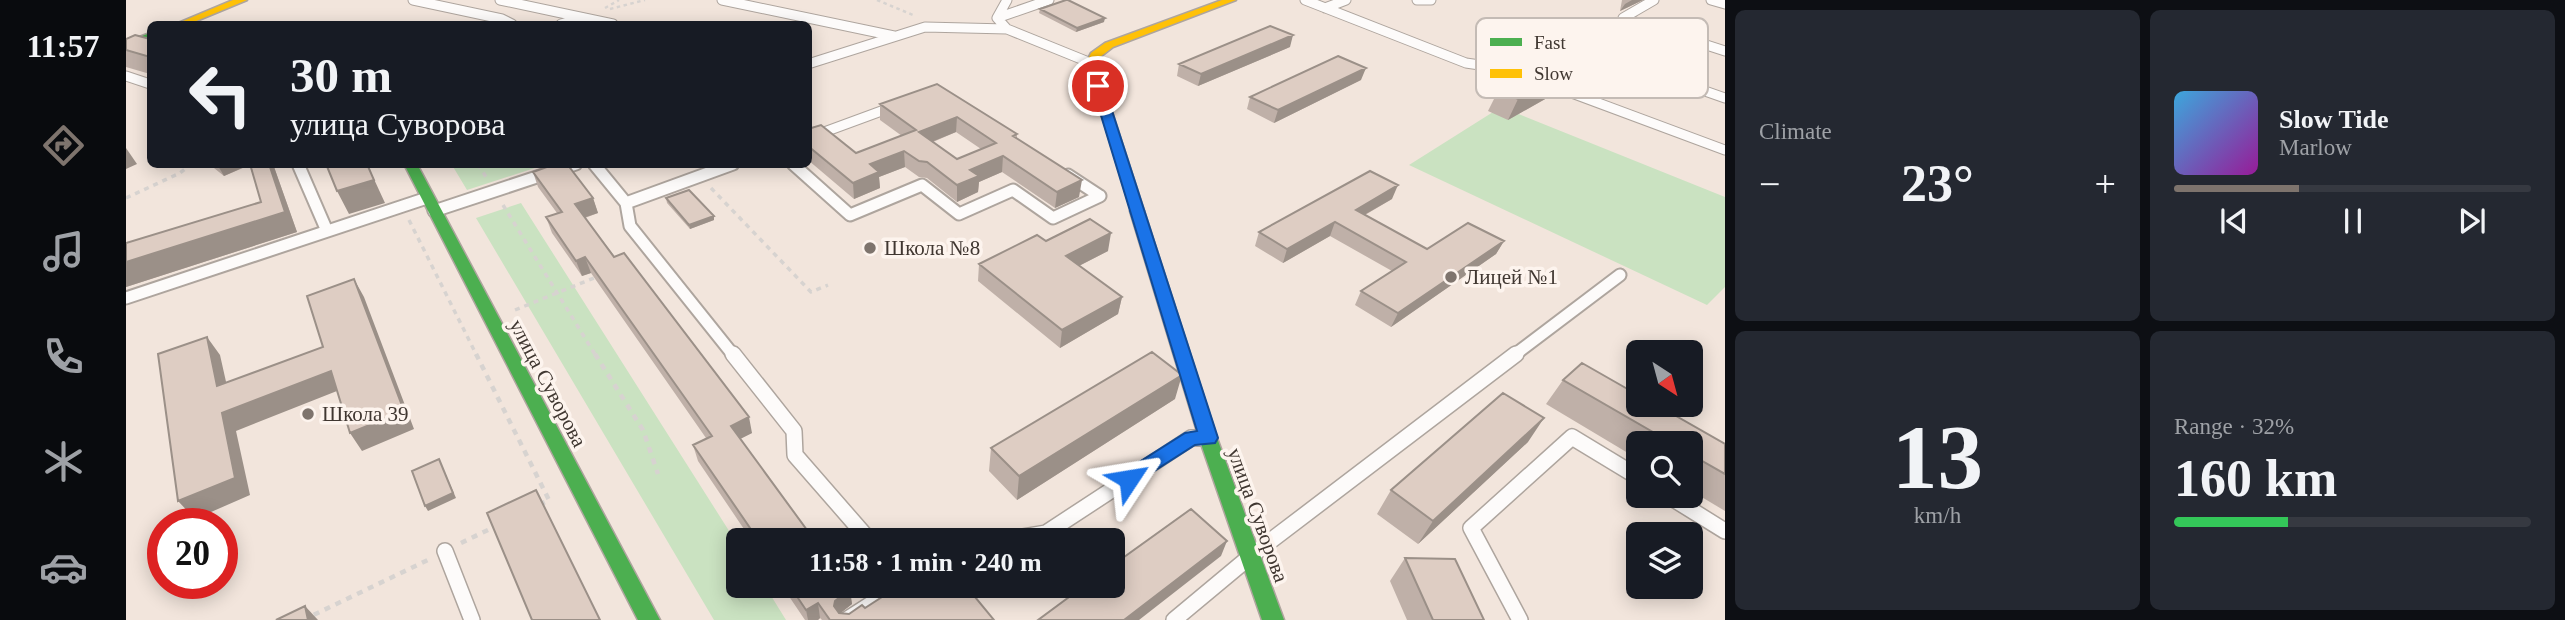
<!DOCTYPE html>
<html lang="en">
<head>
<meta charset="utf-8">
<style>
  :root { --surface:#171b24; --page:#242831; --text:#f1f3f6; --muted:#9ea1a6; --line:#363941; --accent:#7e746d }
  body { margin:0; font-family:"Times New Roman",serif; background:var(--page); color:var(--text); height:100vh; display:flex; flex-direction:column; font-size:26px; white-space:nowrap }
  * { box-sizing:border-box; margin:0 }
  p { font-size:23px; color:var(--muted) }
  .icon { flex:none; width:38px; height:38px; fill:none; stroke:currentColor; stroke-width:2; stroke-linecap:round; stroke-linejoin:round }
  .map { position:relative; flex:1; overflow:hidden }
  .drawer { display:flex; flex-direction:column; gap:10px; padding:10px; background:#0d0f14; width:840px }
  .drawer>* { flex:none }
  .hud { position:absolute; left:21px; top:21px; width:665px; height:147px; border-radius:10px; box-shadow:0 4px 18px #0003; background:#171b24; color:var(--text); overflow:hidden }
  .needle { width:46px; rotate:144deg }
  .controls { position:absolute; left:1500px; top:340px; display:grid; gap:14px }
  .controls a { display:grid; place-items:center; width:77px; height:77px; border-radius:10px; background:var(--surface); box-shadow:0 4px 18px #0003; font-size:35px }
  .speed { position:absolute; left:21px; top:508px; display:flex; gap:14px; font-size:35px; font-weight:700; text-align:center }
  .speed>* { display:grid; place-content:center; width:91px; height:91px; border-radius:50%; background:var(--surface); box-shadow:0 4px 18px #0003; line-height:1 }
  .speed .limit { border:10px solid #d22; background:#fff; color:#111 }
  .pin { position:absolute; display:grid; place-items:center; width:60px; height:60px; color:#fff; margin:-30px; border:4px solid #fff; border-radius:50%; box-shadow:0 2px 7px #0007 }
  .me { position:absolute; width:77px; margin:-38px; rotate:57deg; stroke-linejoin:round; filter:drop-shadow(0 0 5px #0008) }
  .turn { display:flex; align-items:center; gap:24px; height:147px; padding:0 28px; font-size:32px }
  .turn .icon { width:91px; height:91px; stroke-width:2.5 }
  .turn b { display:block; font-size:49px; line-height:60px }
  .big { font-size:52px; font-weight:800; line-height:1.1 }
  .drawer .card { flex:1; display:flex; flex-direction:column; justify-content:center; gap:10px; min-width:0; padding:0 24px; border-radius:10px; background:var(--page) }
  .drawer .dial { align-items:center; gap:0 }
  .dial b { font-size:91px; line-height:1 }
  .song { display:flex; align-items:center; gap:21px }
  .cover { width:84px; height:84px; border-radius:10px; background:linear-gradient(135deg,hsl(200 70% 55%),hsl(300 70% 35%)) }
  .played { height:7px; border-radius:4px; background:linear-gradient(90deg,var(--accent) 35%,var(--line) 35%) }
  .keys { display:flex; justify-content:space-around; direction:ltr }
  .heat { display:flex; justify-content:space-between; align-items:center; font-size:38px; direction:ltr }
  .charge { height:10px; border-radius:5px; background:linear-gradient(90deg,#34c759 32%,var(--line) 0) }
  .drawer .tiles { flex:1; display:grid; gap:10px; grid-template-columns:repeat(2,1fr) }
  .trip { position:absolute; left:600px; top:528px; width:399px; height:70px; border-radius:10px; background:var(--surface); box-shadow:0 4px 18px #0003; font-weight:800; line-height:70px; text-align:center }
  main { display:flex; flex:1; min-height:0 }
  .menu { display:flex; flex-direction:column; width:126px; justify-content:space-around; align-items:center; background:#090b0e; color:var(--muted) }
  .menu .icon { width:49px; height:49px }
  .menu .selected { color:var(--accent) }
  .menu b { font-size:32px; color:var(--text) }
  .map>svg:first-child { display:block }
  .green { fill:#cae2c1 }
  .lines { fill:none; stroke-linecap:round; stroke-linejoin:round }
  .lane-far2-casing { stroke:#aea59e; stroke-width:11 }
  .lane-far1-casing { stroke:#aea59e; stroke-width:15 }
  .lane-casing { stroke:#aea59e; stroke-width:18 }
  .fast-casing { stroke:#aea59e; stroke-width:3 }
  .slow-casing { stroke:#aea59e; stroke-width:3 }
  .path-far2 { stroke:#d7d3d0; stroke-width:2.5; stroke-dasharray:3.5 3.5; stroke-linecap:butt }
  .path-far1 { stroke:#d7d3d0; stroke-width:3.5; stroke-dasharray:5 5; stroke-linecap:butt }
  .path { stroke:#d7d3d0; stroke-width:4.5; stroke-dasharray:6 6; stroke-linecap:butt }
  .lane-far2 { stroke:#fdfbfa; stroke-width:9 }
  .lane-far1 { stroke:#fdfbfa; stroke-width:11 }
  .lane { stroke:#fdfbfa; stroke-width:15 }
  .fast { fill:#4caf50; fill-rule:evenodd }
  .slow { fill:#ffc107; fill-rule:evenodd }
  .wall { fill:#bfb0a8; fill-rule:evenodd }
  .shaded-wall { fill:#9b9088 }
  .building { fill:#decdc3; stroke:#9b9088; stroke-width:2; fill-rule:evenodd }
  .route { fill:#1a73e8; stroke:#114b97; stroke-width:2 }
  .poi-dot { fill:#7e746d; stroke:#fdf4ee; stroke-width:2.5 }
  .labels { text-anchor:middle; stroke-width:7; stroke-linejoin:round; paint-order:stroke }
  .poi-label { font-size:21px; fill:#403731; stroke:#fdf4ee; text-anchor:start }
  .street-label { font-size:21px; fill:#403731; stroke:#fdf4ee }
  .key { fill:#fdf4ee; stroke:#c4bbb5; stroke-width:2 }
  .key-label { font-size:19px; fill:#403731 }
</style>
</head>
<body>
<main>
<nav class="menu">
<b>11:57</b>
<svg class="icon selected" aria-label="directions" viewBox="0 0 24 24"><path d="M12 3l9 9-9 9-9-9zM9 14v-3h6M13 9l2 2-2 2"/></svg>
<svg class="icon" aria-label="music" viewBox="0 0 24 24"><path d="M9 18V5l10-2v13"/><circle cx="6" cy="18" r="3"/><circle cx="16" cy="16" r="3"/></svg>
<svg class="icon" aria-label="phone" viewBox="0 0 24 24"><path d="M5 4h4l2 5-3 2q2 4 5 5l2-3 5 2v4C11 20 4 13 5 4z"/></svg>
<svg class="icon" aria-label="climate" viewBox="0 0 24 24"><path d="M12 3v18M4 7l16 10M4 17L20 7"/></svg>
<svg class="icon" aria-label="car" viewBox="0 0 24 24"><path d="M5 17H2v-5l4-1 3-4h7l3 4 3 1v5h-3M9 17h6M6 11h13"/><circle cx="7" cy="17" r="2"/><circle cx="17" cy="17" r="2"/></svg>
</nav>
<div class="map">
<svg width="1599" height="620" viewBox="0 0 1599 620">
  <rect width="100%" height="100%" fill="#f2e5dc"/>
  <path class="green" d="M1375 107 1599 197V287L1581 305 1283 165Z
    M418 165 341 190 326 165V164Z
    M395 203 612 545V586H639L660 620H588L350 218Z"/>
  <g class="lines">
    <g class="lane-far2-casing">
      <path id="lane-far2" d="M287 0 376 19 386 24
        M374 0 487 24
        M596 0 768 36
        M881 0 871 18 881 29 965 63
        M1179 0 1340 63 1381 69 1599 150
        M1291 0H1305
        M1528 0 1497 18 1599 51
        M1585 0 1599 4
        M1199 8 1220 0
        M871 18 923 0
        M435 24 456 19
        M1448 45 1599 98
        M682 64 799 27 881 29
        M0 76 24 84
        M682 138 769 106"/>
    </g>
    <g class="lane-far1-casing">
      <path id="lane-far1" d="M172 164 201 231
        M468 164 500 203 504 226 608 356
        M667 164 724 215 796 185 833 214 887 190 927 218 974 196
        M942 175 974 196
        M500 203 607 164
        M308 211 450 164
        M0 298 301 198
        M1387 356 1494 275"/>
    </g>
    <g class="lane-casing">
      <path id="lane" d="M607 354 668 431 669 455 744 541
        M1541 495 1599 531
        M873 541 920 533 1065 438H1078
        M319 551 346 620
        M720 620 773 586
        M1048 620 1126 555 1390 354
        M1394 620 1345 528 1446 437 1512 477"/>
    </g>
    <g class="fast-casing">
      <path id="fast" d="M24 33V40L0 49V42Z
        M278 164H291L534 620H512Z
        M1011 207 1018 211 1091 438 1158 620H1136L1073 438 1004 211Z"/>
    </g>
    <g class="slow-casing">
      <path id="slow" d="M107 0H121L63 24H50Z
        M1096 0H1110L987 47 974 57 970 63 1018 211 1016 214H1006L960 63 965 53 979 43Z"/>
    </g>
    <path class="path-far2" d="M751 0 787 15
      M479 8 493 0
      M484 9 519 0"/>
    <path class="path-far1" d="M352 164 360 177
      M585 188 685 292 702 285
      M0 198 54 173 65 164
      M377 205 470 356
      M283 220 351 356
      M389 310 473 276"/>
    <path class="path" d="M350 354 423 500 413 505
      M469 354 517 430 532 474
      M335 543 368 527
      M177 620 306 558"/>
    <use href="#lane-far2" class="lane-far2"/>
    <use href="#lane-far1" class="lane-far1"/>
    <use href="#lane" class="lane"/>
    <use href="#fast" class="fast"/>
    <use href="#slow" class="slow"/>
  </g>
  <path class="wall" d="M1496 0H1517L1494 11Z
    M914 9 978 22 950 32 913 13Z
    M0 39H24V74L0 67Z
    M1164 47 1072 86 1051 76 1053 64Z
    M1235 80 1148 123 1121 109 1124 97Z
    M811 84 891 134V138L953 197 929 208 876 172 853 182 852 192 831 202 801 178 793 177 779 167 753 177 754 188 728 199 682 160V129L730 153 776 136 754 120V104ZM830 132 855 149 831 159 807 142Z
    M1372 91 1428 94 1382 120 1362 111Z
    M83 164H147L171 232 0 287V262L135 202 124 165 98 176Z
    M407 172 467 198 472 213 459 218 626 433 614 439 689 541H626L572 461 567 445 580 438 465 273 456 276 426 233 420 217 431 213 412 187Z
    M540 198 588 220 564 229 541 203Z
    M1266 199 1239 215 1301 249 1378 241 1370 254 1265 327 1229 305 1235 291 1266 271 1204 236 1157 263 1129 246 1133 232Z
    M920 241 982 251 953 266 996 297 992 314 934 348 852 281 853 264Z
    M1437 380 1599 444V511L1564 490V443H1512V459L1420 404Z
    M1049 399 891 500 863 471 865 448Z
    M1402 442 1292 544 1251 514 1265 490Z
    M1279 558 1358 620H1281L1264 581Z
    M656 586H722L726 604 714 613 723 614 739 608 868 620H696L694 618 692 620H679Z"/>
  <path class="shaded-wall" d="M1506 0H1517L1494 11 1499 4Z
    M979 18 978 22 950 32 951 28Z
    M1167 35 1164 47 1072 86 1075 74Z
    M1240 68 1235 80 1148 123 1152 110Z
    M1438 74 1428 94 1382 120 1392 99Z
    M831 117 830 132 793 147V132Z
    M0 148 11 164 0 169Z
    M778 151 779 167 753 177 754 188 728 199 727 183 744 164Z
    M877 156 876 172 853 182 852 192 831 202V185L844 170Z
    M91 164H125L98 176Z
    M143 164H147L171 232 0 287V262L159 212Z
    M241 164 259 203 223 214 211 191Z
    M956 180 953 197 929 208 931 192Z
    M1272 185 1266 199 1224 223 1230 210Z
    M467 198 472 213 454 219 449 204Z
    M588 216V220L564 229 563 225Z
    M1209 222 1204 236 1157 263 1161 249Z
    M985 233 982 251 937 274 940 256Z
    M1378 241 1370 254 1265 327 1272 313Z
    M459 257 465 273 456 276 450 261Z
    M228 279 238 297 288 429 236 451 224 433Z
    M996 297 992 314 934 348 936 330Z
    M81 337 94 355 105 404 91 386Z
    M205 371 216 389 110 431 124 495 69 519 52 501 96 413Z
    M1056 375 1049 399 891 500 893 476Z
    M623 417 626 433 608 442 605 426Z
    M1418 418 1402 442 1292 544 1307 521Z
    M313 459 330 498 302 511 299 506Z
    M1101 541 1095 556 1013 620H998Z
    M724 589 726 604 711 616 708 606 709 601Z
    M692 603 694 618 692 620H682L680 610Z
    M179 606 192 620H182Z"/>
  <path class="building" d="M940 0H942L979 18 951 28 914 9Z
    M1144 26 1167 35 1075 74 1053 64Z
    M9 35 24 39V57L0 50V39Z
    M1212 56 1240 68 1152 110 1124 97Z
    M1417 66 1438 74 1392 99 1372 91Z
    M811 84 891 134 887 136 956 180 931 192 877 156 844 170 853 176 831 185 801 162 793 161 778 151 744 164 753 172 727 183 682 146V129L695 125 730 153 790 130 754 104ZM831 117 870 143 831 159 793 132Z
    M124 164H143L159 212 0 262V243L135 202Z
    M200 164H241L248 180 211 191Z
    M429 164H441L467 198 449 204 488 257 498 253 623 417 605 426 689 541H633L567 445 586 436 459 257 450 261 420 217 436 212 407 172Z
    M1244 171 1272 185 1230 210 1301 249 1342 223 1378 241 1272 313 1235 291 1280 262 1209 222 1161 249 1133 232Z
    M563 190 588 216 563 225 540 198Z
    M964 219 985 233 940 256 996 297 936 330 853 264 911 235 920 241Z
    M228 279 278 411 224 433 205 371 96 413 109 478 52 501 32 354 81 337 91 386 197 347 181 296Z
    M1026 352 1056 375 893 476 865 448Z
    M1456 363 1512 395V404H1529L1599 444V474L1564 454V443H1546L1437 380Z
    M1377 393 1418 418 1307 521 1265 490Z
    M313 459 327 493 299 506 286 471Z
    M410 490 474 620H406L361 513Z
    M1065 509 1101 541 998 620H912L958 586H987V565Z
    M1279 558 1329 559 1358 620H1307Z
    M664 586H722L724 589 709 601 708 606 713 613 723 614 736 605 739 608 773 586H840L868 620H704L692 603 680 610Z
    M179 606 182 620H150Z"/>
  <path class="route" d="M968 83 978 86 1092 438 1089 443 1069 445 1003 487 996 484 993 479 996 473 1059 433 1071 431 966 86Z"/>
  <g class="poi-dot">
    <circle cx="744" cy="248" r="7"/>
    <circle cx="1325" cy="277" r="7"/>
    <circle cx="182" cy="414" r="7"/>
  </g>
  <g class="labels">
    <g class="poi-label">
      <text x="758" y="255">Школа №8</text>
      <text x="1339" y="284">Лицей №1</text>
      <text x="196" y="421">Школа 39</text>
    </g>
    <g class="street-label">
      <text transform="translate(422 383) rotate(62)" y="7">улица Суворова</text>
      <text transform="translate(1132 515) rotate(70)" y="7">улица Суворова</text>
    </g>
  </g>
  <rect x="1350" y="18" width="232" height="80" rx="10" class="key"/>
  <rect x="1364" y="38" width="32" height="8" fill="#4caf50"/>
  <rect x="1364" y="69" width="32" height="9" fill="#ffc107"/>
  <g class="key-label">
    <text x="1408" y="49">Fast</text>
    <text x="1408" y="80">Slow</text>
  </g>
</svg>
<div class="controls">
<a><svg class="needle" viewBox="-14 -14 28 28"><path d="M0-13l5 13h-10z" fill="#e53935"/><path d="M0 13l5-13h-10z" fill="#9ea1a6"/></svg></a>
<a><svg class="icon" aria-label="search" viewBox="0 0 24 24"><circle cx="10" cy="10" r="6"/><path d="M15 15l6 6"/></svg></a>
<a><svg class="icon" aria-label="layers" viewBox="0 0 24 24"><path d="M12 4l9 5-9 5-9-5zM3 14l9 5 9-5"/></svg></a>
</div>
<div class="speed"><div class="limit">20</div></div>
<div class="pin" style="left:972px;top:86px;background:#d93025"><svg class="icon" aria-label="arrive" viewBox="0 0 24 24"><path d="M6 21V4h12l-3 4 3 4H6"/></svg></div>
<svg class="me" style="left:1003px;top:479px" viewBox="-20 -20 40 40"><path d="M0-17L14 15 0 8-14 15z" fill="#1a73e8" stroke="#fff" stroke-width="4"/></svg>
<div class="trip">11:58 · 1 min · 240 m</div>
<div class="hud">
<div class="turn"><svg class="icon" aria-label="left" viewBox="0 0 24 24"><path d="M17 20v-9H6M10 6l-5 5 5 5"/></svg><div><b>30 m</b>улица Суворова</div></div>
</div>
</div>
<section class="drawer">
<div class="tiles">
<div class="card"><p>Climate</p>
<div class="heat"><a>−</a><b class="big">23°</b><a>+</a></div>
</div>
<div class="card">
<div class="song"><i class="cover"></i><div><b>Slow Tide</b><p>Marlow</p></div></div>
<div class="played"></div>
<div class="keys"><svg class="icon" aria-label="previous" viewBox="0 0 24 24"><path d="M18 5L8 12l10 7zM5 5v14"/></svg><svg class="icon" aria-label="pause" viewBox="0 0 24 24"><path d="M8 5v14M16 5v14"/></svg><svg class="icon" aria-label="next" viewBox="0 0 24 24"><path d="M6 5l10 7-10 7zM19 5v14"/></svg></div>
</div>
<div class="card dial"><b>13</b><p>km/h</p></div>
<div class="card"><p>Range · 32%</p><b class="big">160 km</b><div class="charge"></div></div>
</div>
</section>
</main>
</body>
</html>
